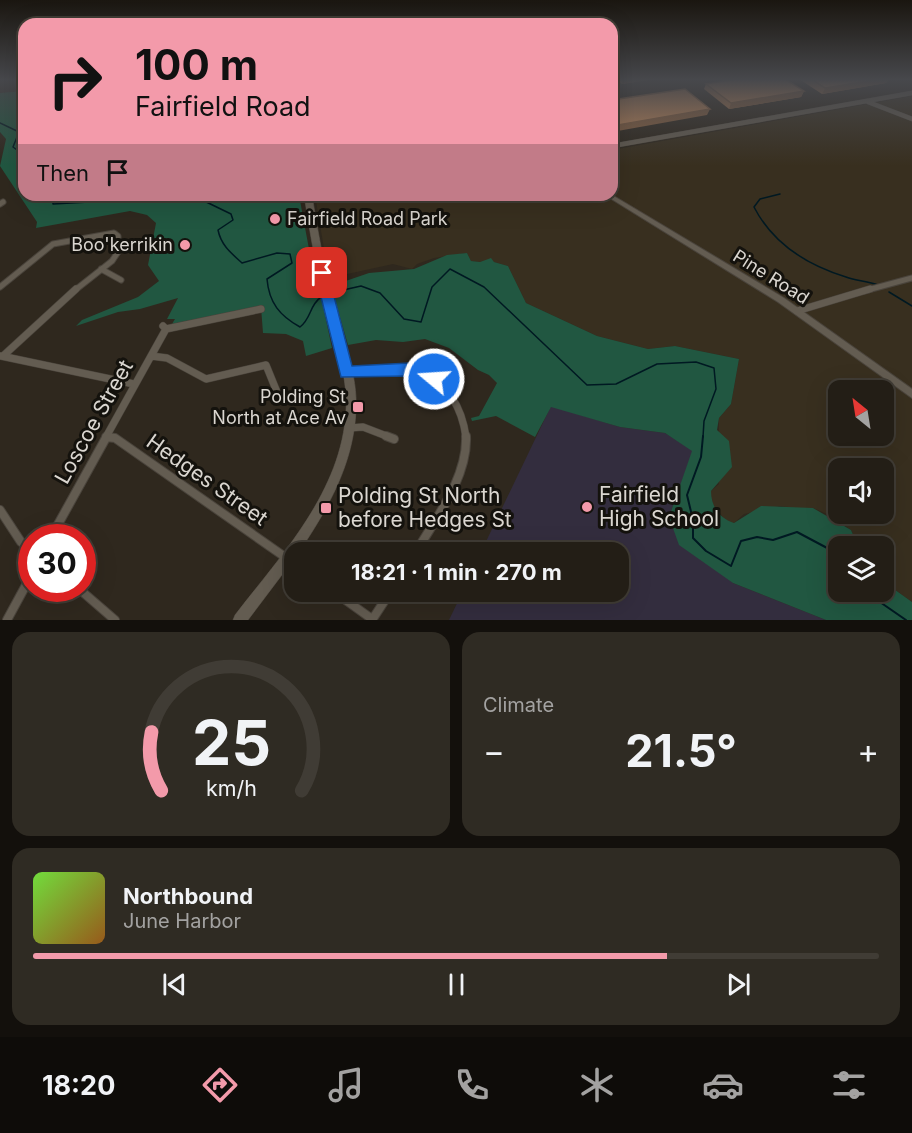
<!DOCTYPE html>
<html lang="en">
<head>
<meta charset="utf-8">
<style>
  :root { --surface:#231e16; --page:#2f2b23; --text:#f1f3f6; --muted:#a3a2a1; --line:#403c35; --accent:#f39aaa }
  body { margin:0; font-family:Inter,sans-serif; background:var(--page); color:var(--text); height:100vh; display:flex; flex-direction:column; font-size:22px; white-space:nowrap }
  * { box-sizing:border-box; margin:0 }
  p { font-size:20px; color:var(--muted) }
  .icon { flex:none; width:33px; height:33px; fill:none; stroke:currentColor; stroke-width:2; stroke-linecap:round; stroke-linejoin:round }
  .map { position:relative; height:620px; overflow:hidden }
  .side { display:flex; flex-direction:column; gap:12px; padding:12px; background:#13100c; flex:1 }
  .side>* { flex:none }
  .hud { position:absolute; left:18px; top:18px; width:600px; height:183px; border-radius:18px; box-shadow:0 6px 24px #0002,0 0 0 2px var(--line); background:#f39aaa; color:#111; overflow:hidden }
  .needle { width:39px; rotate:330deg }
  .fabs { position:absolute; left:828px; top:380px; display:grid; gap:12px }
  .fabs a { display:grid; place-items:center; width:66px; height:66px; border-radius:12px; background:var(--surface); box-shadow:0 6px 24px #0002,0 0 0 2px var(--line); font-size:30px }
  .speed { position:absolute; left:18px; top:524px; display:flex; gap:12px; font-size:30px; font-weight:700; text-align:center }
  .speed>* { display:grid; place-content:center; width:78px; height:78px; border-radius:50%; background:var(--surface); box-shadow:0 6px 24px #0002,0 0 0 2px var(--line); line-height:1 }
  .speed .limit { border:9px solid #d22; background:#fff; color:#111 }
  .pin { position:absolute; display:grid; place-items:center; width:51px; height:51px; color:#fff; margin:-26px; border-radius:12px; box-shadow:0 3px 9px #0006 }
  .me { position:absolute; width:66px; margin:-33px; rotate:288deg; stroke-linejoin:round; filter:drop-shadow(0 0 4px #0008) }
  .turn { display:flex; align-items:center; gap:21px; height:126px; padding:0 18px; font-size:27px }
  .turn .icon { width:78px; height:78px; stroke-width:2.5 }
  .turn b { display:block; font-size:42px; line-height:51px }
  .then { display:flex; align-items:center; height:57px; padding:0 18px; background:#0003; gap:12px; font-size:22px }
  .big { font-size:45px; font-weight:700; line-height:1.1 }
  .side .card { flex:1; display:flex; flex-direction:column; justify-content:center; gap:9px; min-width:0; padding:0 21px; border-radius:18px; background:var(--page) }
  .side .dial { align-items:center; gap:0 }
  .dial svg { height:156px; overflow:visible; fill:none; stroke:var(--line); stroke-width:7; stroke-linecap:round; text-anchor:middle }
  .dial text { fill:var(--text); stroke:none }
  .song { display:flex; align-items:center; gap:18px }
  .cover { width:72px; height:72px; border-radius:9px; background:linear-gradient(135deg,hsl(100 70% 55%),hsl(30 70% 35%)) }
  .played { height:6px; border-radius:3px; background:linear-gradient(90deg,var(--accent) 75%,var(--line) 75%) }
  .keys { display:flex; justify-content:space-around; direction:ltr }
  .heat { display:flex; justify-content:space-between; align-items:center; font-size:33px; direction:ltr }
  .side .tiles { flex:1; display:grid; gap:12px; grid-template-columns:1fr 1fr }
  .card:last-child { grid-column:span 2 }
  .trip { position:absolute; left:284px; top:542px; width:345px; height:60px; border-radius:18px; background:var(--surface); box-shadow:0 6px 24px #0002,0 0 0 2px var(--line); font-weight:700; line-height:60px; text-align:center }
  .tab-bar { display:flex; height:96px; justify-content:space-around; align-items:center; background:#0e0c09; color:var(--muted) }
  .tab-bar .icon { width:42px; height:42px }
  .tab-bar .active { color:var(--accent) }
  .tab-bar b { font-size:27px; color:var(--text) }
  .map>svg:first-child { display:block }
  .built { fill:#382f1f; fill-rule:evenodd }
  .education { fill:#332d3e }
  .green { fill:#215741 }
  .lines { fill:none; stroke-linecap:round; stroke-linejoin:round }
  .stream-far1 { stroke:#001922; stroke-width:1.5 }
  .stream { stroke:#001922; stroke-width:2 }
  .minor-far3-casing { stroke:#4a443c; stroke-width:5 }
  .minor-far2-casing { stroke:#4a443c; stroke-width:7 }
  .minor-far1-casing { stroke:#4a443c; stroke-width:8 }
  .minor-casing { stroke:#4a443c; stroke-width:10 }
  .tertiary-casing { stroke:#4a443c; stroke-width:2 }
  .secondary-casing { stroke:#4a443c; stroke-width:1 }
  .minor-far3 { stroke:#635c51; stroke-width:4.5 }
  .minor-far2 { stroke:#635c51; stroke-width:5 }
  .minor-far1 { stroke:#635c51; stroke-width:7 }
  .minor { stroke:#635c51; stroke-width:8 }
  .tertiary { fill:#635c51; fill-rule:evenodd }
  .secondary { fill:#635c51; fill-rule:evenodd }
  .wall { fill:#a8764e }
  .shaded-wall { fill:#886040 }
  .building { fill:#c3895b; stroke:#886040; stroke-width:1.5 }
  .route { fill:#1a73e8; stroke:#114b97; stroke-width:1.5 }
  .poi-dot { fill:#f39aaa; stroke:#14120d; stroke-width:2 }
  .labels { text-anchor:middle; stroke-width:6; stroke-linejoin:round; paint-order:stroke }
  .poi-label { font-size:18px; fill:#dad6d0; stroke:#14120d; text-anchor:end }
  .street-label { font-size:18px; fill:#dad6d0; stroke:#14120d }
  .near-street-label { font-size:21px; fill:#dad6d0; stroke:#14120d }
  .near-poi-label { font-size:21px; fill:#dad6d0; stroke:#14120d; text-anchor:start }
</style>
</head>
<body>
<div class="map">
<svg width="912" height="620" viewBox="0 0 912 620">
  <rect width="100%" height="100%" fill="#2f281e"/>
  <path class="built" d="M912 96V602L884 582V546H858L851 530 827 514 813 508 799 509 780 506 744 514 734 523 725 520 711 502V491L719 484V418L731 404 739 359 675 346 648 349 597 336 526 303 508 266 494 262 491 259 480 262 471 261 467 253 434 258 417 264 412 269 393 264 329 278 315 195H612V150ZM838 390H884V435H838ZM838 468H884V513H838Z"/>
  <path class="education" d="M551 406 620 427 665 433 693 450 669 517 733 583 826 620H449L463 591H618V552H481Z"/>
  <path class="green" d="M24 91V195H299L314 276 319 287 332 348 306 356 303 341 286 334 263 333 261 307 172 324 175 319H167L178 298 140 309 118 312 76 326 82 320 138 297 159 281 148 265 156 223 147 215 130 211 36 228 37 222 0 166 6 139 0 132V93Z
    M467 253 471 261 480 262 491 258 494 262 508 266 526 303 597 336 648 349 675 346 739 359 731 404 719 418 717 430 729 441 732 467 711 491C711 506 719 518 734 523L761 506 813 508 851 530 858 546H838V591H884V582L912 602V620H826L733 583 679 545 669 517 692 451 665 433 620 427 551 407 535 437 496 416 472 421 471 418 479 416 497 383 489 375 478 370 449 348 425 339 403 342 376 340 348 345 331 286 369 273 414 269 447 255Z"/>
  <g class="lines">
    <path class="stream-far1" d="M0 123 19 132 13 147 24 155
      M780 194 760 199 754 207C773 244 807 265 846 277 856 281 867 281 878 285
      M61 195 53 200V204L89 202 103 197H196L231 214 233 220 218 230C221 245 231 253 242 263L277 253 290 254 292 263 267 279C269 303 280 316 300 327 312 318 309 304 323 296
      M889 292 912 306
      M330 293 361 286 380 293 404 319 421 322 432 287 450 269 484 287 587 385 616 384 657 364 696 362 714 368 716 389 704 421 703 437"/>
    <path class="stream" d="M703 436 701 457 687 495 693 520V538L706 551 731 566 741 541 757 537 773 540 797 532 829 549 838 562
      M864 591 906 620"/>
    <g class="minor-far3-casing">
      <path id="minor-far3" d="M868 102 912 119
        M612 146 912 93"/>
    </g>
    <g class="minor-far2-casing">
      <path id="minor-far2" d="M0 204 3 202
        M101 269 121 280
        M0 287 53 244 114 233 118 236V252L112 261 74 291
        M864 291 912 278"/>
    </g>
    <g class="minor-far1-casing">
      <path id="minor-far1" d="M797 311 870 289
        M166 329 261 309
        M1 356 134 384
        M3 356 76 289
        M151 356 167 358 206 379 266 365 279 397
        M347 372C405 364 456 368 466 437
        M349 428 363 427 389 437
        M106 437H108
        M106 437 166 329 163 326"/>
    </g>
    <g class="minor-casing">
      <path id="minor" d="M386 436 394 439
        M106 437 115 438 285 557
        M0 510 21 542 32 551
        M51 537 107 436
        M416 552C436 518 468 477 466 436
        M78 588 115 620
        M333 591 372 619
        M7 620 32 574
        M372 620 391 591"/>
    </g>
    <g class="tertiary-casing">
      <path id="tertiary" d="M605 195H612L784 298 912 389V398L778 302Z"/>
    </g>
    <g class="secondary-casing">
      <path id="secondary" d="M304 195H312C318 233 325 270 334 307 343 340 358 375 356 410 354 463 328 509 299 552H294V559L248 620H233L235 615C282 554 342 491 346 410 348 375 334 340 326 307 316 270 310 233 304 195Z"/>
    </g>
    <use href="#minor-far3" class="minor-far3"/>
    <use href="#minor-far2" class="minor-far2"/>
    <use href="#minor-far1" class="minor-far1"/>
    <use href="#minor" class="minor"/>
    <use href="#tertiary" class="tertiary"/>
    <use href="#secondary" class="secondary"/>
  </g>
  <path class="wall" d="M616 79H654L622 84Z
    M799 79H889L886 83 822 94Z
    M706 84 804 91 801 97 729 109 704 89Z"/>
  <path class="shaded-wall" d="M623 79H654L622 84Z
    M881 79H889L886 83 822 94 825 88Z
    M804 91 801 97 729 109 731 103Z
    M710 109 707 115 612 132V126Z"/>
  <path class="building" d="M737 79H785L804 91 731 103 706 84Z
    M811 79H881L825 88Z
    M685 89 710 109 612 126V100Z"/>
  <linearGradient id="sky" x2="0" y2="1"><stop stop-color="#1a1610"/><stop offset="0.48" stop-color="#47484c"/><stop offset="1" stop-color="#47484c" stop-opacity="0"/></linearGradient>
  <rect width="912" height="166" fill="url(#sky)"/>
  <path class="route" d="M322 268 328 273 352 366 410 363 439 374 441 379 439 383 434 385 410 376 341 377 315 273Z"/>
  <g class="poi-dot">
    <circle cx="275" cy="219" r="6"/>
    <circle cx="185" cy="245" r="6"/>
    <rect x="352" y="401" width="12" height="12" rx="3"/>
    <circle cx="587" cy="507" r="6"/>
    <rect x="320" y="502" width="12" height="12" rx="3"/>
  </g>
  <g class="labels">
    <g class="poi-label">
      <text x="287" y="225" text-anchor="start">Fairfield Road Park</text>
      <text x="173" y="251">Boo'kerrikin</text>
      <text x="346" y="403">Polding St<tspan x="346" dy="21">North at Ace Av</tspan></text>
    </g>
    <g class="street-label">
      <text transform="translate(771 277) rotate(32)" y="6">Pine Road</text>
    </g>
    <g class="near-street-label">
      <text transform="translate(94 422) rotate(-61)" y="7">Loscoe Street</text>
      <text transform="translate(207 480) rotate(35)" y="7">Hedges Street</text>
    </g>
    <g class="near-poi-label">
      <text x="599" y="502">Fairfield<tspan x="599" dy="24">High School</tspan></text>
      <text x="338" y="503">Polding St North<tspan x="338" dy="24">before Hedges St</tspan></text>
    </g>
  </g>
</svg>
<div class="fabs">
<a><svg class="needle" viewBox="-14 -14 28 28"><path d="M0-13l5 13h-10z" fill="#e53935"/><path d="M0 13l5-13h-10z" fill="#a3a2a1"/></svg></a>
<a><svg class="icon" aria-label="sound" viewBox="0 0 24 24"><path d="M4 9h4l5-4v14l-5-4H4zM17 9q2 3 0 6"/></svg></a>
<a><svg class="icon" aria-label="layers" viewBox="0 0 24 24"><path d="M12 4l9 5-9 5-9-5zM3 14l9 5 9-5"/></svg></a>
</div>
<div class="speed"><div class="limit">30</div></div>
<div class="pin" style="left:322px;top:273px;background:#d93025"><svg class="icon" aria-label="arrive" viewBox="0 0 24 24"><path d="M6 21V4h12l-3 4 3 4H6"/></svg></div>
<svg class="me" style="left:434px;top:379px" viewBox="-20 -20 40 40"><circle r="17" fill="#1a73e8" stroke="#fff" stroke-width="3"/><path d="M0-11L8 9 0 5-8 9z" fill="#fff"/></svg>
<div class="trip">18:21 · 1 min · 270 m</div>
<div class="hud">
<div class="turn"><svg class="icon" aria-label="right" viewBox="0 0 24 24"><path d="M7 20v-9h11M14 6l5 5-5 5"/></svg><div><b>100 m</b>Fairfield Road</div></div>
<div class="then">Then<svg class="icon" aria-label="arrive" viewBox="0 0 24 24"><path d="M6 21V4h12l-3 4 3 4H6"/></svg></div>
</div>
</div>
<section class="side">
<div class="tiles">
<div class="card dial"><svg viewBox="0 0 100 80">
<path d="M14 69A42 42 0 1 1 86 69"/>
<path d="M14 69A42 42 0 0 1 9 39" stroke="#f39aaa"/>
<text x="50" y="56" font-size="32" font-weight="700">25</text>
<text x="50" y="72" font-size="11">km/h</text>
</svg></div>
<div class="card"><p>Climate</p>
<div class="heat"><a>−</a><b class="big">21.5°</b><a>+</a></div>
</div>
<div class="card">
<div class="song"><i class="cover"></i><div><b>Northbound</b><p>June Harbor</p></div></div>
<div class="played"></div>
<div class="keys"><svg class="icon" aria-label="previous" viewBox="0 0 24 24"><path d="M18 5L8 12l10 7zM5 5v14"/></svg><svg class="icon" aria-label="pause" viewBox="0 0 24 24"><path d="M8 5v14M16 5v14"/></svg><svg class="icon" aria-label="next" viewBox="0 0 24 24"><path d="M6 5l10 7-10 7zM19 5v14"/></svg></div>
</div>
</div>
</section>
<nav class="tab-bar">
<b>18:20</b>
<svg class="icon active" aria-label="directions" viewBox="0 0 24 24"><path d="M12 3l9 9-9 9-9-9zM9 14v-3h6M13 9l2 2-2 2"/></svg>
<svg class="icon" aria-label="music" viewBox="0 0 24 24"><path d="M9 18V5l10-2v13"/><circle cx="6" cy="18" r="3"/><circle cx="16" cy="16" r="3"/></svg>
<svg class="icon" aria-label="phone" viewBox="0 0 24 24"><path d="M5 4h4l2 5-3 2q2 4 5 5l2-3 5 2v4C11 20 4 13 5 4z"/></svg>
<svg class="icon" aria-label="climate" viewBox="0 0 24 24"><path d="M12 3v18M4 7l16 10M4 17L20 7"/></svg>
<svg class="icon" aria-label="car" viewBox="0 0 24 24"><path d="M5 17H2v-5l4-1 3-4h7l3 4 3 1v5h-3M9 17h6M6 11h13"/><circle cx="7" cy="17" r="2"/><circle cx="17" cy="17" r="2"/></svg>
<svg class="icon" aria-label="filters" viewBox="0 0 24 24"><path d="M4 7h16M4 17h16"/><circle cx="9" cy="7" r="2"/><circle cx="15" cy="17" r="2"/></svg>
</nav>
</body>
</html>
